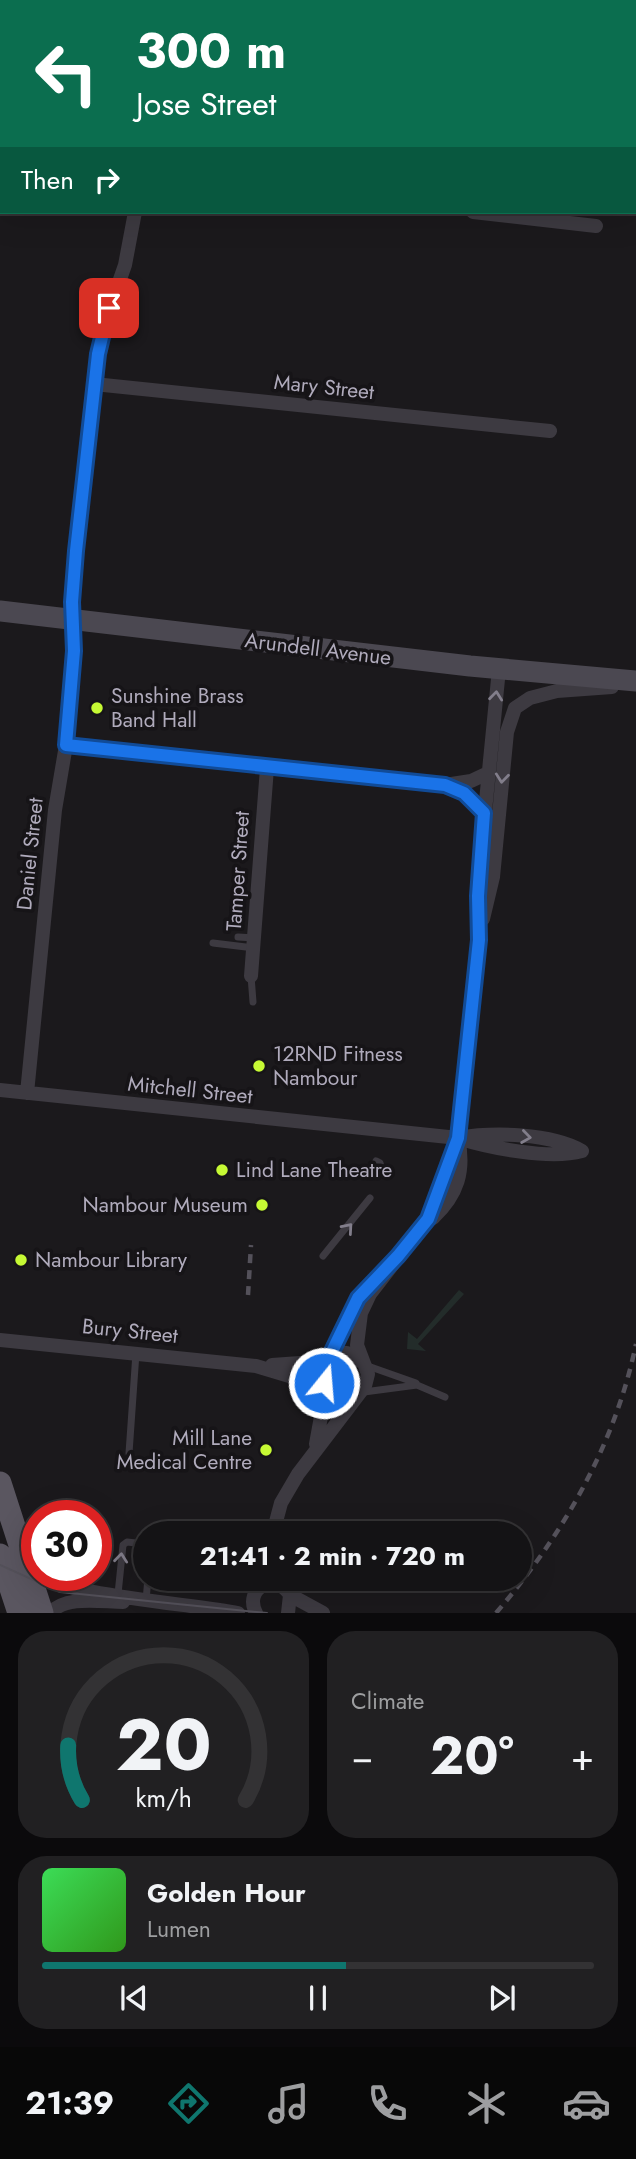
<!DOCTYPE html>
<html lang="en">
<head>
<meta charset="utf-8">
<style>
  :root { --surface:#141315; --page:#212022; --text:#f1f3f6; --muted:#9d9ea0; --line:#333234; --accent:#0f766e }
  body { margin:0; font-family:Jost,sans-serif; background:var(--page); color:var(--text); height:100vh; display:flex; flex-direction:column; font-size:26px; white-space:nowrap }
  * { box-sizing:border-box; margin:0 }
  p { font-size:23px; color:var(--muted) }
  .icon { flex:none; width:38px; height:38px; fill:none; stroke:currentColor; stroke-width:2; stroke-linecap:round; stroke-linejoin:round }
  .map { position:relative; height:1613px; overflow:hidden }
  .panel { display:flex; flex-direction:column; gap:18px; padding:18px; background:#0b0a0c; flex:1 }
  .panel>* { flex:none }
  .top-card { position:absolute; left:0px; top:0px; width:637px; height:214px; box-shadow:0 7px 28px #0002,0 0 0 2px var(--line); background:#0b6e4f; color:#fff; overflow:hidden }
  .speed { position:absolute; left:21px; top:1500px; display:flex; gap:14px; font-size:35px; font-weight:700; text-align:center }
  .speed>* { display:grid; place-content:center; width:91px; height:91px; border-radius:50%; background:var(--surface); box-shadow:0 7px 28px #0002,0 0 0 2px var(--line); line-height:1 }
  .speed .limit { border:10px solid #d22; background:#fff; color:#111 }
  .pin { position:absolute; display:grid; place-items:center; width:60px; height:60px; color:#fff; margin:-30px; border-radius:14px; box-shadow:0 4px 10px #0006 }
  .me { position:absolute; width:77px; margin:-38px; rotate:17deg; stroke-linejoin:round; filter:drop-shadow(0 0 5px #0008) }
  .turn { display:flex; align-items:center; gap:24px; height:147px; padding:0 21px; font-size:32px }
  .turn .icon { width:91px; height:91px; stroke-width:2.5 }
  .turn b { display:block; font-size:49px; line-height:60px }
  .then { display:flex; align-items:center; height:66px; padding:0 21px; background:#0003; gap:14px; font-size:26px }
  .big { font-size:52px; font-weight:700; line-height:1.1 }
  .panel .widget { flex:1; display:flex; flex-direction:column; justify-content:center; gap:10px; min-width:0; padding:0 24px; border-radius:28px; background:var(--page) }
  .panel .dial { align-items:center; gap:0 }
  .dial svg { height:182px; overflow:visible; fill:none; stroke:var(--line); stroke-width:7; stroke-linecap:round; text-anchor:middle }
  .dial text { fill:var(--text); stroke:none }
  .song { display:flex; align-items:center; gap:21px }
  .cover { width:84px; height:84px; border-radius:10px; background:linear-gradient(135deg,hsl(130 70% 55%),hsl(110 70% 35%)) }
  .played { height:7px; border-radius:4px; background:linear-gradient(90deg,var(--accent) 55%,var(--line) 55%) }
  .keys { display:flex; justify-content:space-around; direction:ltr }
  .heat { display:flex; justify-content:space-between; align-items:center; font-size:38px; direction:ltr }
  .panel .tiles { flex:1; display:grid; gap:18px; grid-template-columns:1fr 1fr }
  .widget:last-child { grid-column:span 2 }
  .trip { position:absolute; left:133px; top:1521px; width:399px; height:70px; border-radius:35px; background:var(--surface); box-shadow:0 7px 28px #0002,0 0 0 2px var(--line); font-weight:700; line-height:70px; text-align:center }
  .tabs { display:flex; height:112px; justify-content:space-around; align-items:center; background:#080808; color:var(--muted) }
  .tabs .icon { width:49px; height:49px }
  .tabs .on { color:var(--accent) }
  .tabs b { font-size:32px; color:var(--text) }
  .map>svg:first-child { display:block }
  .green { fill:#232c2a }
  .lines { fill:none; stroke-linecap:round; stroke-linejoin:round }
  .service { stroke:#3d3a41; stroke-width:7 }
  .minor { stroke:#3d3a41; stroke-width:14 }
  .secondary { stroke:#4b4851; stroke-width:21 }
  .primary { stroke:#5a5660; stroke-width:23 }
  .tram { stroke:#54515a; stroke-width:2 }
  .rail { stroke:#54515a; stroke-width:4.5; stroke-dasharray:9 7; stroke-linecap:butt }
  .oneway { stroke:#827e8b }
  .route-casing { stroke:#114b97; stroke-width:18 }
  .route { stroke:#1a73e8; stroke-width:12 }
  .poi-dot { fill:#c6f934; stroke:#161417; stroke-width:2.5 }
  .labels { text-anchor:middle; stroke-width:7; stroke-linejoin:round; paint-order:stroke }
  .street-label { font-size:21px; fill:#b0abbc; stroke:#161417 }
  .poi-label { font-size:21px; fill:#b0abbc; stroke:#161417; text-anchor:start }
</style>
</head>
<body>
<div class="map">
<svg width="636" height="1613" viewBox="0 0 636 1613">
  <rect width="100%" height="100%" fill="#1b191c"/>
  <path class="green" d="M459 1290 464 1294 418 1344 426 1351 407 1349 408 1332 417 1339Z"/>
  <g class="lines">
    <path class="service" d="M238 937 255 938
      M213 943 254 948
      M251 976 253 1002
      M376 1161 380 1163 382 1170
      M323 1256 370 1198
      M365 1365 416 1383
      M364 1392 417 1385 445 1397
      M129 1453 136 1353
      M118 1594 123 1545 127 1542 145 1544
      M146 1600 148 1578"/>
    <path class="minor" d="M157 2 158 0
      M473 212 596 226
      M94 384 550 431
      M66 745 445 785 471 781 488 773
      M447 785 464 793 484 813
      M483 919 493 877 507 732 515 708 530 698 557 691 612 687
      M251 976 267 768
      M0 1090 458 1138C490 1148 550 1160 582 1151 551 1133 493 1132 458 1138
      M27 1093 55 810 66 745 74 651 72 593 94 384 103 328 125 265 135 212
      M433 1218C458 1194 465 1171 458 1138
      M0 1340 256 1366 326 1387
      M331 1358 348 1315 365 1289
      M272 1365 328 1361
      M358 1394C305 1420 319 1323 362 1362
      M316 1444 326 1389
      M273 1533 281 1503 298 1474 365 1386 368 1374 357 1345 361 1313 370 1294 428 1219 458 1138 479 940V872L499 669
      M29 1571C59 1595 193 1604 238 1613
      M290 1595 323 1613
      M50 1613C66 1595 101 1602 123 1602
      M256 1613C243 1588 276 1571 290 1595L288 1613"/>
    <path class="secondary" d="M0 611 470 666 636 681"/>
    <path class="primary" d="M0 1483 42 1613
      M0 1555 19 1613"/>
    <path class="tram" d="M0 1565 60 1592 267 1613"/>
    <path class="rail" d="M248 1295 251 1245
      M496 1613C563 1535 615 1445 636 1344"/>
  </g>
  <defs><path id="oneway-chevron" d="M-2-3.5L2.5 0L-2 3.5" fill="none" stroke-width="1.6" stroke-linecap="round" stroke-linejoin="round" transform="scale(1.75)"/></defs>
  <g class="oneway">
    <use href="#oneway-chevron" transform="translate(496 696) rotate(-84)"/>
    <use href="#oneway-chevron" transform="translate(502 778) rotate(96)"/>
    <use href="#oneway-chevron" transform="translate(526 1137) rotate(8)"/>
    <use href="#oneway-chevron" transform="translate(348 1228) rotate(-49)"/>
    <use href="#oneway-chevron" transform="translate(121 1558) rotate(-84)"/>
  </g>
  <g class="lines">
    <g class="route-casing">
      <path id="route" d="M109 308 98 354 76 551 72 602 74 651 66 745 445 785 464 793 484 813 478 896 479 940 458 1138 428 1219 398 1256 358 1298 323 1370 324 1383"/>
    </g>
    <use href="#route" class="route"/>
  </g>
  <g class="poi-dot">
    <circle cx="97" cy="708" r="7"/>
    <circle cx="259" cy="1066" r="7"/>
    <circle cx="222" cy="1170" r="7"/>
    <circle cx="262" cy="1205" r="7"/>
    <circle cx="21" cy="1260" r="7"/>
    <circle cx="266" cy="1450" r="7"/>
  </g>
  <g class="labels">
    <g class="street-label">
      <text transform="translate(324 387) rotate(6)" y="7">Mary Street</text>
      <text transform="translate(318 649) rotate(7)" y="7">Arundell Avenue</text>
      <text transform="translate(30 854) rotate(-84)" y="7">Daniel Street</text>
      <text transform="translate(238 871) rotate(-86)" y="7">Tamper Street</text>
      <text transform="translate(190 1090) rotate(6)" y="7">Mitchell Street</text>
      <text transform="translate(130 1331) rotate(6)" y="7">Bury Street</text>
    </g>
    <g class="poi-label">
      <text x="111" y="703">Sunshine Brass<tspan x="111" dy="24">Band Hall</tspan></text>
      <text x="273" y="1061">12RND Fitness<tspan x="273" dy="24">Nambour</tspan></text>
      <text x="236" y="1177">Lind Lane Theatre</text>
      <text x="248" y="1212" text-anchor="end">Nambour Museum</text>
      <text x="35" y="1267">Nambour Library</text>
      <text x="252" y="1445" text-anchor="end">Mill Lane<tspan x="252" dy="24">Medical Centre</tspan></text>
    </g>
  </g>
</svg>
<div class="speed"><div class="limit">30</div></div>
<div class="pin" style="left:109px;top:308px;background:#d93025"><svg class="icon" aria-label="arrive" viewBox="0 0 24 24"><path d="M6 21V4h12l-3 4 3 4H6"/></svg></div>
<svg class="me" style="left:324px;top:1383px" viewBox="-20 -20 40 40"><circle r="17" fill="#1a73e8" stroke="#fff" stroke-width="3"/><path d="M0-11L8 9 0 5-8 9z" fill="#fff"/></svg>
<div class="trip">21:41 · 2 min · 720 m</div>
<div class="top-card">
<div class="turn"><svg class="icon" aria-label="left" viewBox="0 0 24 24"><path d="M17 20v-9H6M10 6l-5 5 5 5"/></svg><div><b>300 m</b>Jose Street</div></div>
<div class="then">Then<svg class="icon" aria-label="right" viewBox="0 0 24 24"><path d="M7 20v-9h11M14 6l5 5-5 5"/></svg></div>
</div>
</div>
<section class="panel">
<div class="tiles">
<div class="widget dial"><svg viewBox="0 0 100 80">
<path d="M14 69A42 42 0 1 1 86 69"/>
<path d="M14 69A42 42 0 0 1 8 45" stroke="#0f766e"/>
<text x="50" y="56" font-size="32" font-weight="700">20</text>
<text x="50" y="72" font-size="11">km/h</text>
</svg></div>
<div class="widget"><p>Climate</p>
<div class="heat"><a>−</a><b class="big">20°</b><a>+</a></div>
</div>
<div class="widget">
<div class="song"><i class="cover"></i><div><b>Golden Hour</b><p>Lumen</p></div></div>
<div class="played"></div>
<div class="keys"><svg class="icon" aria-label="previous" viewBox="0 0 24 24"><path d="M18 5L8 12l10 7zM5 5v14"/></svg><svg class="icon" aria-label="pause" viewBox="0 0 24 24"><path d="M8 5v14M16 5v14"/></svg><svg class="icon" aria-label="next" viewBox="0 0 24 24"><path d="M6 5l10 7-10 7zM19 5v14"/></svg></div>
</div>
</div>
</section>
<nav class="tabs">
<b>21:39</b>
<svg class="icon on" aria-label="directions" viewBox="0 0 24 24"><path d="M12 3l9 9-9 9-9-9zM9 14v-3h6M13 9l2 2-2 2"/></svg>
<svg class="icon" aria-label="music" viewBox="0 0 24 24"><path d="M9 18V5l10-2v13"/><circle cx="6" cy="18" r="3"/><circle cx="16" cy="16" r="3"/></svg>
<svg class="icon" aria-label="phone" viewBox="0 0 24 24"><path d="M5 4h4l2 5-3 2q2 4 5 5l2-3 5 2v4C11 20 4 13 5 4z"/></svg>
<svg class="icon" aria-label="climate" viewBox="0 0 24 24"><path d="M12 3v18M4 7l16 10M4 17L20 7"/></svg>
<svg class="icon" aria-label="car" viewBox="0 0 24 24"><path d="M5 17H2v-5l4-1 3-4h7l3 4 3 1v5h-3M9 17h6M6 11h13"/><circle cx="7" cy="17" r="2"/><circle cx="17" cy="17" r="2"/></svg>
</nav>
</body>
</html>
